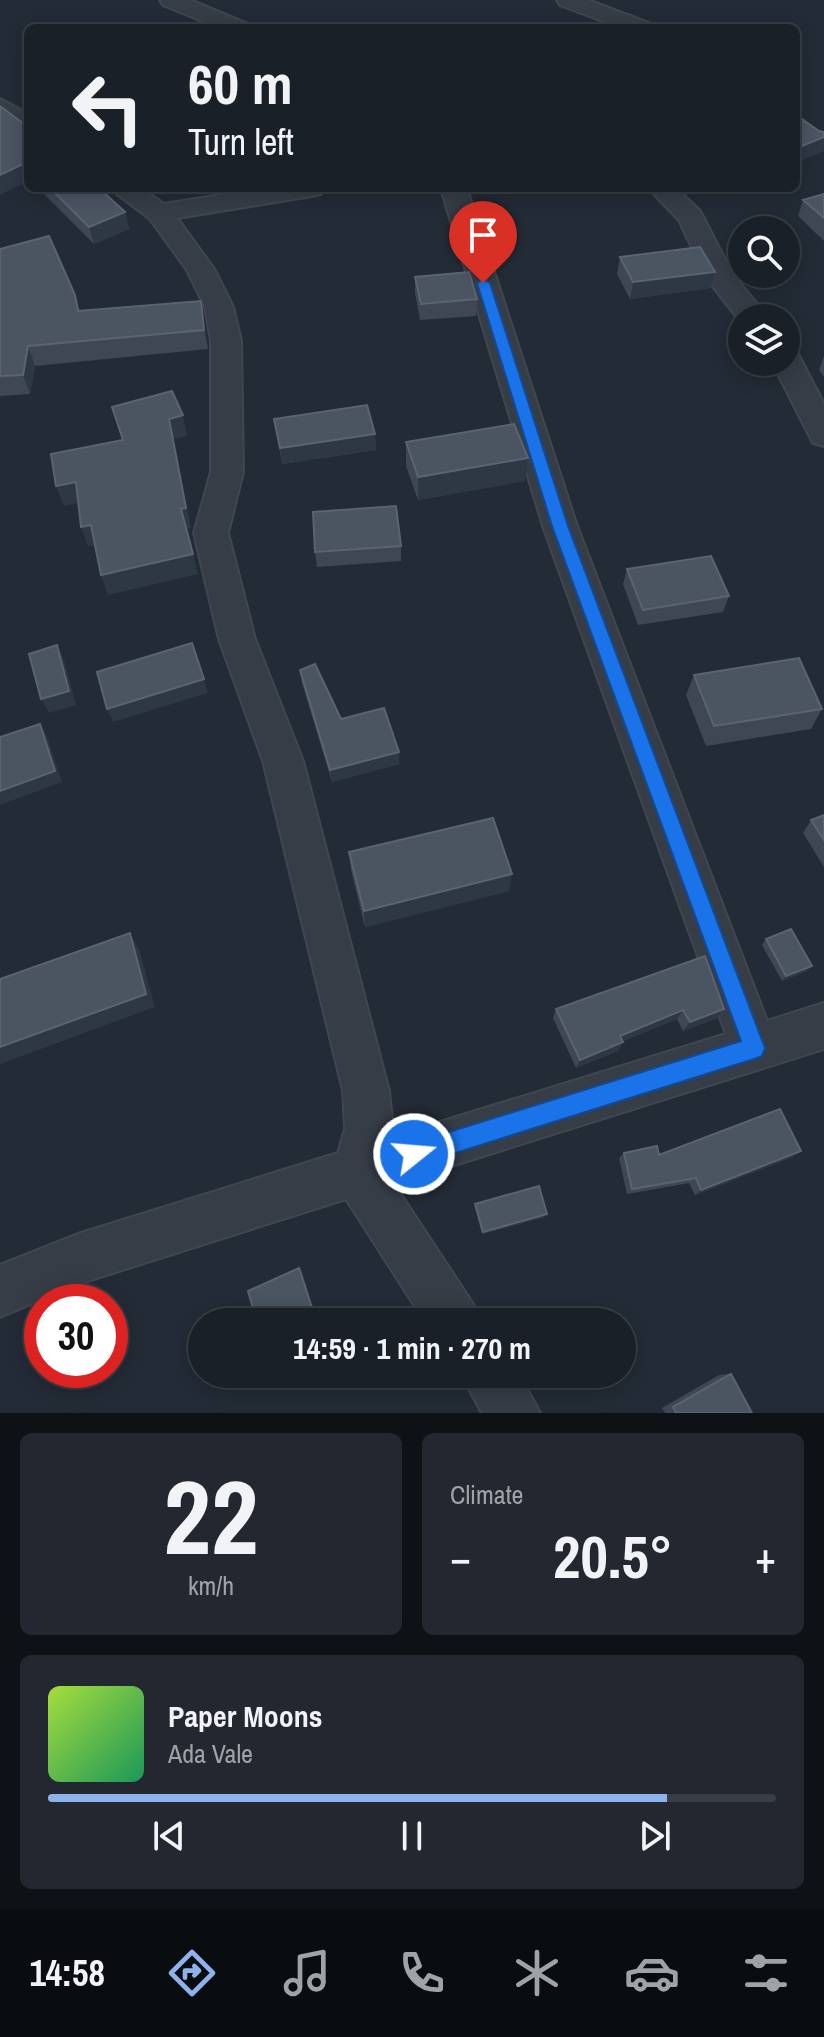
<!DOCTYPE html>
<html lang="en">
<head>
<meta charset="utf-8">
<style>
  :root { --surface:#1a2028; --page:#232830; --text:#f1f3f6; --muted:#9fa3a8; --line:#383e45; --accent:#8eb2eb }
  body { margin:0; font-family:"Archivo Narrow",sans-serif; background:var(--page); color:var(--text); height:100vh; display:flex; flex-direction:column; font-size:30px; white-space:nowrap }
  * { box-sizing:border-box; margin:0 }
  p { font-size:26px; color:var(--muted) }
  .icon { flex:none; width:44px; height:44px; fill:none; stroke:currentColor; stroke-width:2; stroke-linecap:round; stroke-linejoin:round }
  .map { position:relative; height:1413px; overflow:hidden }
  .panel { display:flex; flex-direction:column; gap:20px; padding:20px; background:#0e1216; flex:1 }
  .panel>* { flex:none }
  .guide { position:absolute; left:24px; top:24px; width:776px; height:168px; border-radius:12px; box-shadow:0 4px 20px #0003,0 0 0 2px var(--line); background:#1a2028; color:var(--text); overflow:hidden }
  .buttons { position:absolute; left:728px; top:216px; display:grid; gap:16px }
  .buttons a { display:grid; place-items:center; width:72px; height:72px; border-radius:50%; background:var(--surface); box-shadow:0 4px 20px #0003,0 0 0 2px var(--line); font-size:40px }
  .speed { position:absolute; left:24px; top:1284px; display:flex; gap:16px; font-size:40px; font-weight:700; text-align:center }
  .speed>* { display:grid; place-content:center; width:104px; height:104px; border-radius:50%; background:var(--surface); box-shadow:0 4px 20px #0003,0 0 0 2px var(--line); line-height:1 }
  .speed .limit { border:12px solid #d22; background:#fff; color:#111 }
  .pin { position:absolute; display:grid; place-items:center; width:68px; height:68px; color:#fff; margin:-82px -34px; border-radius:50% 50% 50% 0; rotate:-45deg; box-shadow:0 0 8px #0007 }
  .pin .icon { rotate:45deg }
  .me { position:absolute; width:88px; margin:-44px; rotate:73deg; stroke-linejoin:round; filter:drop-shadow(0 0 6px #0008) }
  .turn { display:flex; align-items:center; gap:28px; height:168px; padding:0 32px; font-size:36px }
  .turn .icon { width:104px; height:104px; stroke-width:2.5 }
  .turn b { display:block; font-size:56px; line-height:68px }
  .big { font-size:60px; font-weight:800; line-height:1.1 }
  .panel .widget { flex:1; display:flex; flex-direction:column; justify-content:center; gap:12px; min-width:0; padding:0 28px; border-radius:12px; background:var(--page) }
  .panel .dial { align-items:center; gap:0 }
  .dial b { font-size:104px; line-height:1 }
  .song { display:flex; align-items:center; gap:24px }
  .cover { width:96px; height:96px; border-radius:12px; background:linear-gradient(135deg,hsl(80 70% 55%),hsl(150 70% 35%)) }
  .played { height:8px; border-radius:4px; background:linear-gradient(90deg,var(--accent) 85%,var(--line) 85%) }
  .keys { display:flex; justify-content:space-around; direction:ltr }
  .heat { display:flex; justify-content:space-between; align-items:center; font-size:44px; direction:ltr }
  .panel .tiles { flex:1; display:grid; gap:20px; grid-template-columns:1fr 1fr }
  .widget:last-child { grid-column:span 2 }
  .trip { position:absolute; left:188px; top:1308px; width:448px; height:80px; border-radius:40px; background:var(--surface); box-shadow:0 4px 20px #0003,0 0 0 2px var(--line); font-weight:800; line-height:80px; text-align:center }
  .tab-bar { display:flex; height:128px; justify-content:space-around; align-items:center; background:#0a0d10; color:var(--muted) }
  .tab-bar .icon { width:56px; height:56px }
  .tab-bar .selected { color:var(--accent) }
  .tab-bar b { font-size:36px; color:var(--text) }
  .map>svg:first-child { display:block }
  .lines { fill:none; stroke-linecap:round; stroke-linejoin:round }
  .minor-casing { stroke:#404650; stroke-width:4 }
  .minor { fill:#363d47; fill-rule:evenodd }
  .wall { fill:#3f4755 }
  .shaded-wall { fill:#2e3744 }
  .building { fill:#4b5461; stroke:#5b6370; stroke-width:2 }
  .route { fill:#1a73e8; stroke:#114b97; stroke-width:2 }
</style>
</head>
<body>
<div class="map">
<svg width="824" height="1413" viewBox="0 0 824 1413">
  <rect width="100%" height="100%" fill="#232b36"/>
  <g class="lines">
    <g class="minor-casing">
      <path id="minor" d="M160 0H190L246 23 249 28H219L163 5Z
        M557 0H588L649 23 652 28H621L560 5Z
        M0 99 28 114V132L0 117Z
        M109 188H140L164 204 264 188H325L321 194 312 196 177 218 214 269 233 307 241 341 243 472 228 533 255 639 303 761 389 1091 393 1129 391 1137 726 1034 543 526 442 192 445 188H465L468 192 577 526 767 1021 824 1003V1049L394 1184 473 1304 481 1322H425L346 1199 78 1284 0 1317V1265L78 1234 338 1153 345 1129 343 1091 263 761 219 639 194 533 211 472V341L205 307 187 270 150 219Z
        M648 188H676L700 211 732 273 768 318H742V324L705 276 679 220Z
        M786 349 797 352 824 404V446L813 443 772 362H786Z
        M461 1374H519L540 1413H482Z"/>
    </g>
    <use href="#minor" class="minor"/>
  </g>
  <path class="wall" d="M38 188H99L125 212 129 229 94 244Z
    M824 194V241L798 216 803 200Z
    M0 249 75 295 80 311 201 301 208 349 35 366 30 394 0 396Z
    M620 257 711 288 630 299 617 274Z
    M415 277 477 299 476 316 420 320 415 293Z
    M824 356V377L819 370Z
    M274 419 375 434 376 450 282 464Z
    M406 442 525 481 418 500 406 466Z
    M401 546V561L317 567 315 552Z
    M627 569 729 596 723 612 638 625 623 584Z
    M300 670 341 719 399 764 332 782 302 683Z
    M694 675 822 709 811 729 706 746 686 695Z
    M824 815V867L803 833 811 820Z
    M349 852 509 891 365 927 351 870Z
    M766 939 807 971 782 981 762 945Z
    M556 1009H724L717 1018 683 1031 677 1019 623 1041 618 1051 576 1068 553 1018Z
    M624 1153 659 1155 793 1157 695 1195 689 1183 627 1194 619 1158Z
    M475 1204 545 1217 482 1234 475 1207Z
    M731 1374 752 1413H665L662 1408 719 1375Z"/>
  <path class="shaded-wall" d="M824 137V151L796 163 797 148Z
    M25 163 28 173V181L0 195V175Z
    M125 212 129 229 94 244 89 227Z
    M715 272 711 288 630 299 633 282Z
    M201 301 204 321 208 349 204 330Z
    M28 346 35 366 30 394 23 375Z
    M183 415 187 436 174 439 191 528 186 529 181 509 169 419Z
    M375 434 376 450 282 464 280 448Z
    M528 458 525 481 418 500V477Z
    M76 482 83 502 64 506 56 486Z
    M91 525 98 545 88 546 81 527Z
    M193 554 198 574 108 595 101 575Z
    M57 645 64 660 76 705 49 713 41 699Z
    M204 679 208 693 113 722 107 709Z
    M40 724 47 736 62 782 0 805V791Z
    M399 752V764L332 782 330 770Z
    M512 874 509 891 365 927 364 911Z
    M130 933 139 949 155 1007 0 1064V1047Z
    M812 966 807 971 782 981 786 976Z
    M724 1009 717 1018 683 1031 690 1022Z
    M683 1010 677 1019 615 1045 620 1036Z
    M623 1042 618 1051 576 1068 580 1060Z
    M801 1151 793 1157 695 1195 701 1190Z
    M547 1214 545 1217 482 1234 483 1232Z
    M299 1268 302 1271 316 1317 305 1322H296Z"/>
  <path class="building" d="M0 106 28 127V166L25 163 0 175Z
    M796 110 798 111 799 117 819 131 824 132V137L797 148 796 147Z
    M50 188H99L125 212 89 227Z
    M824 194V218L803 200Z
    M49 236 75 295 78 311 201 301 204 330 28 346 23 375 0 376V249Z
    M700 247 715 272 633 282 620 257Z
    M469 272 477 299 421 304 415 277Z
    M172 391 183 415 169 419 186 508 181 509 193 554 101 575 91 525 81 527 76 482 56 486 51 454 123 440 112 407Z
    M367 405 375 434 280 448 274 419Z
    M514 424 528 458 418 477 406 442Z
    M396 506 401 546 315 552 313 512Z
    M711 556 729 596 643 610 627 569Z
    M192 643 204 679 107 709 97 672Z
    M57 645 69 691 41 699 29 654Z
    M799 658 822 709 714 726 694 675Z
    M315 664 341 719 384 708 399 752 330 770 300 670Z
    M40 724 55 771 0 791V737Z
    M824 815V840L811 820Z
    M493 818 512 874 364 911 349 852Z
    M791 929 812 966 786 976 766 939Z
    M130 933 146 994 0 1047V979Z
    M705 956 724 1009 690 1022 683 1010 620 1036 623 1042 580 1060 556 1009Z
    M780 1109 801 1151 701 1190 696 1178 632 1189 624 1153 657 1146 659 1155Z
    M539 1186 547 1214 483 1232 475 1204Z
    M299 1268 314 1314 296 1322H257L248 1291Z
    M731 1374 752 1413H676L673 1407Z"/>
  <path class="route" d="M483 279 490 283 568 526 765 1048 762 1056 754 1059 414 1166 406 1162 402 1154 406 1146 414 1143 741 1041 552 526 477 283Z"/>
</svg>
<div class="buttons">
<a><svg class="icon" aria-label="search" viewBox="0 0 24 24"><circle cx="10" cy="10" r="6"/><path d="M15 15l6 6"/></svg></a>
<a><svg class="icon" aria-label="layers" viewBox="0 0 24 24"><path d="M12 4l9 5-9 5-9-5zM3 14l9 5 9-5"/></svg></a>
</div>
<div class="speed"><div class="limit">30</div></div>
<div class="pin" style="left:483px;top:283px;background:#d93025"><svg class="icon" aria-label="arrive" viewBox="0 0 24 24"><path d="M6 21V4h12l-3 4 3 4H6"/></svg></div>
<svg class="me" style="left:414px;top:1154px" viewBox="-20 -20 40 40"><circle r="17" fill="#1a73e8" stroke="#fff" stroke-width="3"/><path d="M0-11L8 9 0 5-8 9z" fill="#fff"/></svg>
<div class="trip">14:59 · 1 min · 270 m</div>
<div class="guide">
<div class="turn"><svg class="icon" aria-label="left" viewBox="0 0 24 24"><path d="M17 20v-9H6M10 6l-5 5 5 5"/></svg><div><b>60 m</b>Turn left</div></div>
</div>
</div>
<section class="panel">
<div class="tiles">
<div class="widget dial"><b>22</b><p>km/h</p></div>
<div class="widget"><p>Climate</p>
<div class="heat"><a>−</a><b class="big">20.5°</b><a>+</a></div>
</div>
<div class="widget">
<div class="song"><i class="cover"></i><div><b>Paper Moons</b><p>Ada Vale</p></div></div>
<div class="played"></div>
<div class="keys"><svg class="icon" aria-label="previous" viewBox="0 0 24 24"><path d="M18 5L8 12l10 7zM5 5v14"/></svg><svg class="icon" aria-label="pause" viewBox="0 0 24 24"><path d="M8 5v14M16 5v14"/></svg><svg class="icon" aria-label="next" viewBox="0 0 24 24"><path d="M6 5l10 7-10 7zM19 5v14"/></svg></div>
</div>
</div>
</section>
<nav class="tab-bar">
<b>14:58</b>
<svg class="icon selected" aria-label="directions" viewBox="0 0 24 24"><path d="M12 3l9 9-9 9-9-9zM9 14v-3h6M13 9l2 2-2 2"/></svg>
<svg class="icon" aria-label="music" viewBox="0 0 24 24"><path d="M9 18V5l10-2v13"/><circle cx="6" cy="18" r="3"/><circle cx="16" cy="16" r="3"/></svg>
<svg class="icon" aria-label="phone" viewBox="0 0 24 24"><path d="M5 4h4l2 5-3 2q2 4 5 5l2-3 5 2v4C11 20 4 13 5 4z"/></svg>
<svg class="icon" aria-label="climate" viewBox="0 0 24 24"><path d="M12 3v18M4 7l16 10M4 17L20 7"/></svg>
<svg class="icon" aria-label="car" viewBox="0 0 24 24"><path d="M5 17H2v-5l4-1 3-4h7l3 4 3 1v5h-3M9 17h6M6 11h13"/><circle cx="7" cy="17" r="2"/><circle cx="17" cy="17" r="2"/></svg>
<svg class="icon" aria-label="filters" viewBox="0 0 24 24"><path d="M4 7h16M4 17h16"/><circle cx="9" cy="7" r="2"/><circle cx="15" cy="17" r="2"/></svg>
</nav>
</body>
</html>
